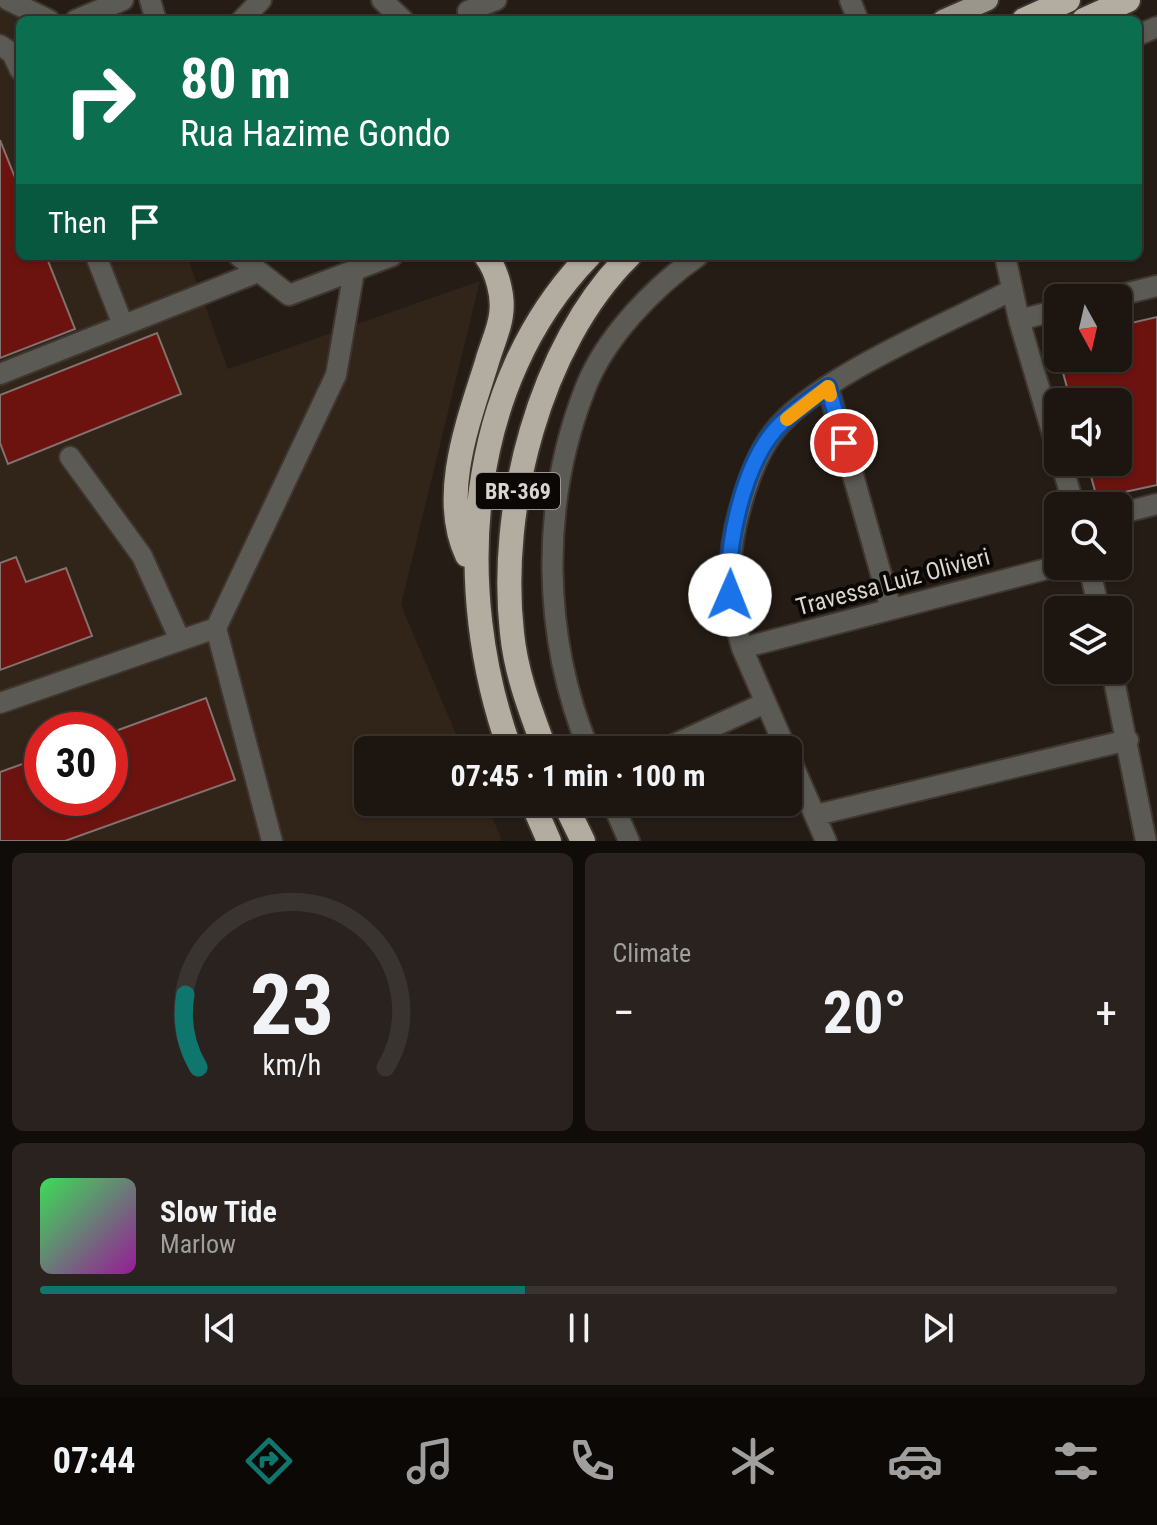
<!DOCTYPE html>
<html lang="en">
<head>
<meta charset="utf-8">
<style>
  :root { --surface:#1c1510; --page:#29221e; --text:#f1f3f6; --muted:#a09f9f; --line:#3a3430; --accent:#0f766e }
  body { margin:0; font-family:"Roboto Condensed",sans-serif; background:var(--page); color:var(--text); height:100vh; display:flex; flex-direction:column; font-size:30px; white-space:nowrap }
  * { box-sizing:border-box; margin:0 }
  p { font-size:26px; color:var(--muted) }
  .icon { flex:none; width:44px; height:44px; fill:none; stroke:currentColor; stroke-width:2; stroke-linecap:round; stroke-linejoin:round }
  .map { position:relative; height:841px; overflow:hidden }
  .drawer { display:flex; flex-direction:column; gap:12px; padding:12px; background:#0f0c09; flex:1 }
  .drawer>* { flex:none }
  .top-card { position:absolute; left:16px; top:16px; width:1126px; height:244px; border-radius:12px; box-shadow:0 2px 6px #0004,0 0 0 2px var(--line); background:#0b6e4f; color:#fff; overflow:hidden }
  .needle { width:52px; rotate:172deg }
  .controls { position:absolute; left:1044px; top:284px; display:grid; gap:16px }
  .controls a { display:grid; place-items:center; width:88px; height:88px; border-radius:12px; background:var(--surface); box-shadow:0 2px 6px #0004,0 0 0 2px var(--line); font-size:40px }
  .speed { position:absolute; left:24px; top:712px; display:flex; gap:16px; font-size:40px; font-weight:700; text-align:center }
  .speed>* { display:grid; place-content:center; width:104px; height:104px; border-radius:50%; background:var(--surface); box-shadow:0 2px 6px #0004,0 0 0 2px var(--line); line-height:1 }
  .speed .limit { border:12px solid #d22; background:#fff; color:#111 }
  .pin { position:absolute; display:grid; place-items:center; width:68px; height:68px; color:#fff; margin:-34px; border:4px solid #fff; border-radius:50%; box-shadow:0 2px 8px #0007 }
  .me { position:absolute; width:88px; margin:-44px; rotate:1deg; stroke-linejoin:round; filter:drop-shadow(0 0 6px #0008) }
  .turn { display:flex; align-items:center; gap:28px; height:168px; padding:0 32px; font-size:36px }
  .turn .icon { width:104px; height:104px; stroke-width:2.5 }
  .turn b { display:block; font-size:56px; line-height:68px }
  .then { display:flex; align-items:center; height:76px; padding:0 32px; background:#0003; gap:16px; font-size:30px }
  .big { font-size:60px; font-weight:700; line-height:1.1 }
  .drawer .tile { flex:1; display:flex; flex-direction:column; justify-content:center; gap:12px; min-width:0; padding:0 28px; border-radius:12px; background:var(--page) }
  .drawer .dial { align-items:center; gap:0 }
  .dial svg { height:208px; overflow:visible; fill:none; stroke:var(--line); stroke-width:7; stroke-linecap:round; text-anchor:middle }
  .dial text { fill:var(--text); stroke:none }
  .song { display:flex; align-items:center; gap:24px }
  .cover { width:96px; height:96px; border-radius:12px; background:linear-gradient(135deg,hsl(130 70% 55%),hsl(300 70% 35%)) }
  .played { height:8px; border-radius:4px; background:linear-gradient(90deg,var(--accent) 45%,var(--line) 45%) }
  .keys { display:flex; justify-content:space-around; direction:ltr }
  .heat { display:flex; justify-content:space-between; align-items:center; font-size:44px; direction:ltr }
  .drawer .tiles { flex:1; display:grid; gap:12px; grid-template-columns:1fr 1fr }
  .tile:last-child { grid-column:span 2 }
  .trip { position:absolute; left:354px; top:736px; width:448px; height:80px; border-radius:12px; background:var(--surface); box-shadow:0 2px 6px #0004,0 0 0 2px var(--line); font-weight:700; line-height:80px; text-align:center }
  .tabs { display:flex; height:128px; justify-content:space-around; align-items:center; background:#0b0806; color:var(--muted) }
  .tabs .icon { width:56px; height:56px }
  .tabs .selected { color:var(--accent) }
  .tabs b { font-size:36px; color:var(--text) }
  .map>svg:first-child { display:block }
  .built { fill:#312419; fill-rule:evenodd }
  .building { fill:#6c130f; stroke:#827270; stroke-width:2 }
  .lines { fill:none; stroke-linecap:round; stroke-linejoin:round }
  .minor-casing { stroke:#3e362f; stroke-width:24 }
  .major-casing { stroke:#3e362f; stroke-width:24 }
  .highway-casing { stroke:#3e362f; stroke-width:28 }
  .minor { stroke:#5c5a54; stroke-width:20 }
  .major { stroke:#9a968b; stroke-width:20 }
  .highway { stroke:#b2ada0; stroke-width:24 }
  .route-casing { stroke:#114b97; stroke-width:20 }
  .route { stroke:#1a73e8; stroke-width:14 }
  .slow { stroke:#f59e0b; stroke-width:14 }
  .labels { text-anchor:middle; stroke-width:8; stroke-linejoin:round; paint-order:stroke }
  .shield { fill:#0b0705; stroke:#9d9793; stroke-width:2 }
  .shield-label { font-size:22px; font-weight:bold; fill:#dbd5d0 }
  .street-label { font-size:24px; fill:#dbd5d0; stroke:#0b0705 }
</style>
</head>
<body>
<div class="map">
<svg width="1157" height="841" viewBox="0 0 1157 841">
  <rect width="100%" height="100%" fill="#251c15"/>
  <path class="built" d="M0 0 32 20H20V256H187L228 369 480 281 401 605 463 750H368V802H486L502 841H0ZM42 730H110V798H42Z"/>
  <path class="building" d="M0 140 20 190V256H46L75 329 0 358Z
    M1157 317V485L1097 498 1087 462H1118V402H1071L1059 358H1118V326Z
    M157 333 181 394 8 464 0 443V395Z
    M16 557 26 582 66 568 92 636 0 670V563Z
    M206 698 235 780 65 841H0V772L42 757V798H110V733Z"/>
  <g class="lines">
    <g class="minor-casing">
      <path id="minor" d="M8 0 49 20
        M150 0 156 20
        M382 0 403 20
        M850 0 858 20
        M468 11 496 0
        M76 20 123 0
        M242 20 261 0
        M1138 35 1157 27
        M0 45 12 53 20 70
        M96 256 123 325
        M239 256 289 295 392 256
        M1005 256 1019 320 1058 452
        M1108 298 1157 286
        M1019 320 1058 310
        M0 374 258 272
        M828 387 891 609
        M70 457 142 556 180 640
        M1061 462 1074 506
        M1118 514 1157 504
        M1089 566 1099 610
        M216 628 336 375 354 271
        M742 648 1058 566
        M1112 670 1146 841
        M0 703 216 628 272 841
        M589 750C542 637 540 504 585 389 605 337 654 287 698 256
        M662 750 765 703
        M612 802 629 841
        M816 815 1128 740
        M826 841 742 648C727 599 726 555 741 505 748 480 757 454 773 433 812 379 950 322 1012 290"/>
    </g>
    <g class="major-casing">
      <path id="major" d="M943 20 988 0"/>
    </g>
    <g class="highway-casing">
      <path id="highway" d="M1024 20 1068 0
        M1084 20 1128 0
        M467 555C439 496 469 420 487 362 491 347 499 331 501 315 504 296 497 271 486 256
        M510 750C452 588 464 385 589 256
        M545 750C531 712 516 674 512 633 498 509 539 345 629 256
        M532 802 549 841
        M564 802 583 841"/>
    </g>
    <use href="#minor" class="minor"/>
    <use href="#major" class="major"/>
    <use href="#highway" class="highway"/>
  </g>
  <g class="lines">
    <g class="route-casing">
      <path id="route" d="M730 595C725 548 743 467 775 430 789 414 810 399 828 387L844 443"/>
    </g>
    <use href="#route" class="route"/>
    <path class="slow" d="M787 419 828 387 830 395"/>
  </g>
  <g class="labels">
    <rect class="shield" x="476" y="473" width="84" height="36" rx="6"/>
    <g class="shield-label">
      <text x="518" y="499">BR-369</text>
    </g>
    <g class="street-label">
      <text transform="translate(893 582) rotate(-15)" y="8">Travessa Luiz Olivieri</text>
    </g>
  </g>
</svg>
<div class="controls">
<a><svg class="needle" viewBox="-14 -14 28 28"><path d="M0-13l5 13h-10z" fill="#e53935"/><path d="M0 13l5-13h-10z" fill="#a09f9f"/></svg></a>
<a><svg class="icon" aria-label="sound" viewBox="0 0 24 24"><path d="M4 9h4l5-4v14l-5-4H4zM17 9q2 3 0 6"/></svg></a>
<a><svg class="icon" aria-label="search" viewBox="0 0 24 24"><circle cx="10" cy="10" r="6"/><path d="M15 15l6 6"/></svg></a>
<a><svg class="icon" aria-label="layers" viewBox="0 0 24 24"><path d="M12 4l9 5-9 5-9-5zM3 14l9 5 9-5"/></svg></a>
</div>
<div class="speed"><div class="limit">30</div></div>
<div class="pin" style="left:844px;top:443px;background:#d93025"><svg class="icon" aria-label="arrive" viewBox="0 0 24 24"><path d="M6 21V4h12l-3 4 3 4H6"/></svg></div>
<svg class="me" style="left:730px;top:595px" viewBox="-20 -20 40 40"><circle r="19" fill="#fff"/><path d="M0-13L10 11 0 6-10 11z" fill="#1a73e8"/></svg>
<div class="trip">07:45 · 1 min · 100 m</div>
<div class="top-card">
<div class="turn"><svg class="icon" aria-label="right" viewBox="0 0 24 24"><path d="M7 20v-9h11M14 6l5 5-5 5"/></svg><div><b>80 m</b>Rua Hazime Gondo</div></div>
<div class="then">Then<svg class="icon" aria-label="arrive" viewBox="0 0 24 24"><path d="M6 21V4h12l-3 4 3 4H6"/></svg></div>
</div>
</div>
<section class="drawer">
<div class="tiles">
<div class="tile dial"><svg viewBox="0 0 100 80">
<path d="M14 69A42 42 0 1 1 86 69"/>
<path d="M14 69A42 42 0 0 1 9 41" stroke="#0f766e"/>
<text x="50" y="56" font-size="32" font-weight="700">23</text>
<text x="50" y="72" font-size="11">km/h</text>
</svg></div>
<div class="tile"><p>Climate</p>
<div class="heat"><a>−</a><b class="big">20°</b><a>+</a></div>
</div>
<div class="tile">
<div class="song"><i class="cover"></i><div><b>Slow Tide</b><p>Marlow</p></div></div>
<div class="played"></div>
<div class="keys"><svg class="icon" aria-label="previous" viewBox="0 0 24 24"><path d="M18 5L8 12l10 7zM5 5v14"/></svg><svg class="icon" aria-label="pause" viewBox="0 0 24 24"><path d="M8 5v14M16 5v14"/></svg><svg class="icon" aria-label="next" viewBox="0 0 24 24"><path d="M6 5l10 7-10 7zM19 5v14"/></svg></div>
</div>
</div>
</section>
<nav class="tabs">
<b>07:44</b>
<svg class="icon selected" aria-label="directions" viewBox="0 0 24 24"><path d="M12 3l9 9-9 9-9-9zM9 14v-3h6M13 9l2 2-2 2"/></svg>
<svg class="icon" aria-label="music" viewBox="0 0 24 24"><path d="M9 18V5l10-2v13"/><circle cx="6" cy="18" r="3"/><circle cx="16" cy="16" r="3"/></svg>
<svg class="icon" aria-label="phone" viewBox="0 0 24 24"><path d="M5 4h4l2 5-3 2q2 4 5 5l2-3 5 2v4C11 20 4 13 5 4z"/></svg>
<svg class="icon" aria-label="climate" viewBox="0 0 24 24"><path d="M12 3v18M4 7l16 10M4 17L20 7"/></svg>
<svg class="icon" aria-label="car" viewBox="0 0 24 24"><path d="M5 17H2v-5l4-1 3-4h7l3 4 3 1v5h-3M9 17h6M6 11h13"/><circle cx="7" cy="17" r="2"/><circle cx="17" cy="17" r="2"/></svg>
<svg class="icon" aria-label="filters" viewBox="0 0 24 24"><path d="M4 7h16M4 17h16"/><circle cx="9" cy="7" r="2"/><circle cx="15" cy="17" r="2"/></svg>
</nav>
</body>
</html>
